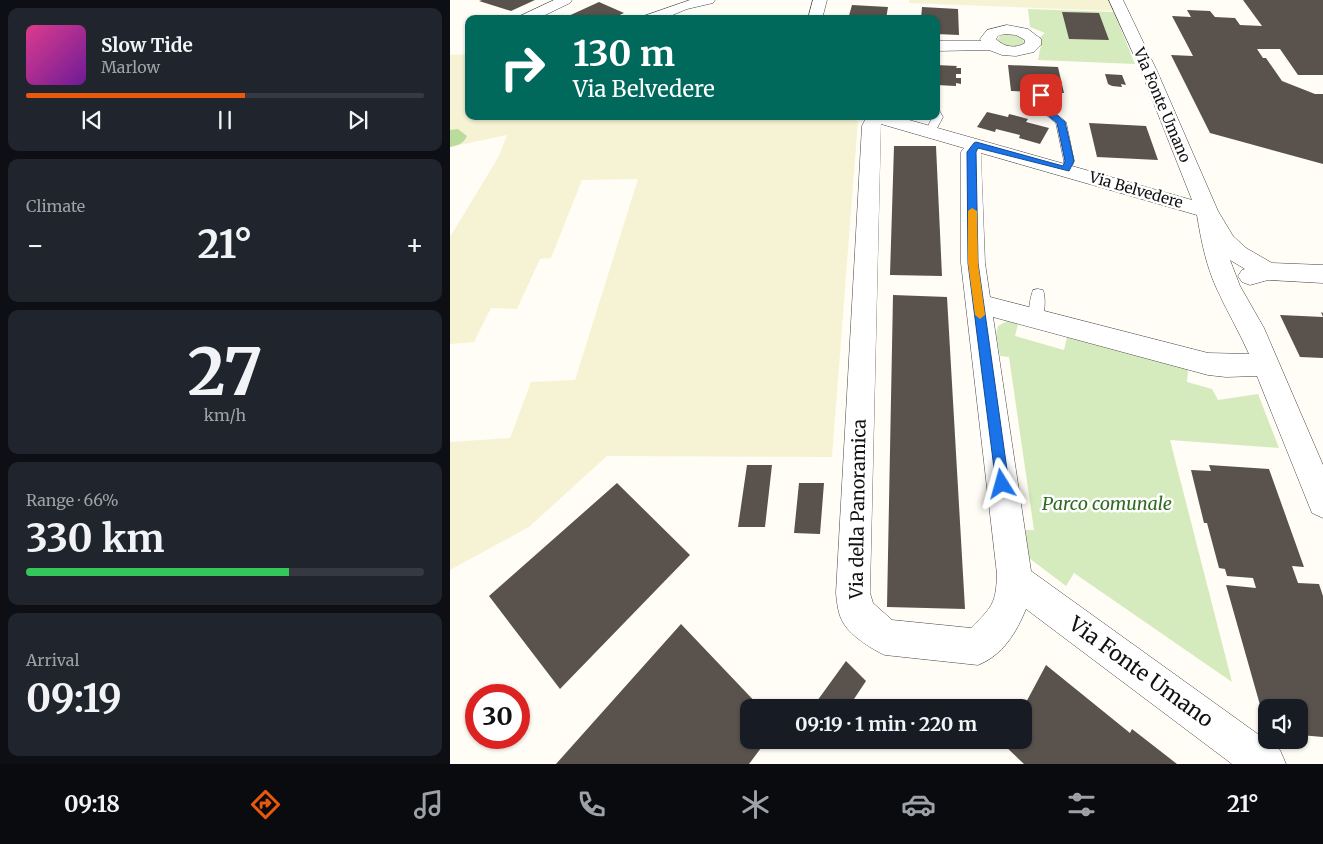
<!DOCTYPE html>
<html lang="en">
<head>
<meta charset="utf-8">
<style>
  :root { --surface:#171b24; --page:#20242c; --text:#f1f3f6; --muted:#9ea1a6; --line:#363941; --accent:#ea580c }
  body { margin:0; font-family:Merriweather,serif; background:var(--page); color:var(--text); height:100vh; display:flex; flex-direction:column; font-size:19px; white-space:nowrap }
  * { box-sizing:border-box; margin:0 }
  p { font-size:16px; color:var(--muted) }
  .icon { flex:none; width:28px; height:28px; fill:none; stroke:currentColor; stroke-width:2; stroke-linecap:round; stroke-linejoin:round }
  .map { position:relative; flex:1; overflow:hidden }
  .sheet { display:flex; flex-direction:column; gap:8px; padding:8px; background:#0d0f14; width:450px }
  .sheet>* { flex:none }
  .top-card { position:absolute; left:15px; top:15px; width:475px; height:105px; border-radius:10px; box-shadow:0 1px 4px #0004; background:#00695c; color:#fff; overflow:hidden }
  .fabs { position:absolute; left:808px; top:699px; display:grid; gap:10px }
  .fabs a { display:grid; place-items:center; width:50px; height:50px; border-radius:10px; background:var(--surface); box-shadow:0 1px 4px #0004; font-size:25px }
  .speed { position:absolute; left:15px; top:684px; display:flex; gap:10px; font-size:25px; font-weight:700; text-align:center }
  .speed>* { display:grid; place-content:center; width:65px; height:65px; border-radius:50%; background:var(--surface); box-shadow:0 1px 4px #0004; line-height:1 }
  .speed .limit { border:8px solid #d22; background:#fff; color:#111 }
  .pin { position:absolute; display:grid; place-items:center; width:42px; height:42px; color:#fff; margin:-21px; border-radius:10px; box-shadow:0 2px 8px #0006 }
  .me { position:absolute; width:55px; margin:-28px; rotate:352deg; stroke-linejoin:round; filter:drop-shadow(0 0 4px #0008) }
  .turn { display:flex; align-items:center; gap:18px; height:105px; padding:0 25px; font-size:22px }
  .turn .icon { width:65px; height:65px; stroke-width:2.5 }
  .turn b { display:block; font-size:35px; line-height:42px }
  .big { font-size:38px; font-weight:700; line-height:1.1 }
  .sheet .card { flex:1; display:flex; flex-direction:column; justify-content:center; gap:8px; min-width:0; padding:0 18px; border-radius:10px; background:var(--page) }
  .sheet .dial { align-items:center; gap:0 }
  .dial b { font-size:65px; line-height:1 }
  .song { display:flex; align-items:center; gap:15px }
  .cover { width:60px; height:60px; border-radius:8px; background:linear-gradient(135deg,hsl(330 70% 55%),hsl(280 70% 35%)) }
  .played { height:5px; border-radius:2px; background:linear-gradient(90deg,var(--accent) 55%,var(--line) 55%) }
  .keys { display:flex; justify-content:space-around; direction:ltr }
  .heat { display:flex; justify-content:space-between; align-items:center; font-size:28px; direction:ltr }
  .charge { height:8px; border-radius:4px; background:linear-gradient(90deg,#34c759 66%,var(--line) 0) }
  .trip { position:absolute; left:290px; top:699px; width:292px; height:50px; border-radius:10px; background:var(--surface); box-shadow:0 1px 4px #0004; font-weight:700; line-height:50px; text-align:center }
  .menu { display:flex; height:80px; justify-content:space-around; align-items:center; background:#090b0e; color:var(--muted) }
  .menu .icon { width:35px; height:35px }
  .menu .selected { color:var(--accent) }
  .menu b { font-size:22px; color:var(--text) }
  main { display:flex; flex:1; min-height:0 }
  .map>svg:first-child { display:block }
  .farmland { fill:#f6f3d4 }
  .green { fill:#d5ebbd }
  .forest { fill:#b9dc9c }
  .building { fill:#5a524d }
  .lines { fill:none; stroke-linecap:round; stroke-linejoin:round }
  .service-casing { stroke:#444; stroke-width:1 }
  .minor-casing { stroke:#444; stroke-width:1 }
  .service { fill:#fff; fill-rule:evenodd }
  .minor { fill:#fff; fill-rule:evenodd }
  .route { fill:#1a73e8; stroke:#114b97 }
  .slow { fill:#f59e0b }
  .labels { text-anchor:middle; stroke-width:5; stroke-linejoin:round; paint-order:stroke }
  .far-street-label { font-size:15px; fill:#111; stroke:#fff }
  .park-label { font-size:18px; font-style:italic; fill:#2f6b1f; stroke:#fff }
  .street-label { font-size:18px; fill:#111; stroke:#fff }
  .near-street-label { font-size:21px; fill:#111; stroke:#fff }
</style>
</head>
<body>
<main>
<section class="sheet">
<div class="card">
<div class="song"><i class="cover"></i><div><b>Slow Tide</b><p>Marlow</p></div></div>
<div class="played"></div>
<div class="keys"><svg class="icon" aria-label="previous" viewBox="0 0 24 24"><path d="M18 5L8 12l10 7zM5 5v14"/></svg><svg class="icon" aria-label="pause" viewBox="0 0 24 24"><path d="M8 5v14M16 5v14"/></svg><svg class="icon" aria-label="next" viewBox="0 0 24 24"><path d="M6 5l10 7-10 7zM19 5v14"/></svg></div>
</div>
<div class="card"><p>Climate</p>
<div class="heat"><a>−</a><b class="big">21°</b><a>+</a></div>
</div>
<div class="card dial"><b>27</b><p>km/h</p></div>
<div class="card"><p>Range · 66%</p><b class="big">330 km</b><div class="charge"></div></div>
<div class="card"><p>Arrival</p><b class="big">09:19</b></div>
</section>
<div class="map">
<svg width="873" height="764" viewBox="0 0 873 764">
  <rect width="100%" height="100%" fill="#fffdf5"/>
  <path class="farmland" d="M459 0H661L666 11 459 3Z
    M19 54V116H392L408 121 382 457 157 456 79 527 0 570V442L60 438 81 382 125 380 188 179 132 180 101 258 90 259 67 309 41 308 24 342 0 344V237L49 156 57 135 0 147V55Z"/>
  <path class="green" d="M578 9 664 12 685 64 588 60 591 45 589 38 595 33 580 27Z
    M560 34 573 38 574 43C565 48 554 48 547 40L551 35Z
    M557 321 568 324 565 336 614 350 617 337 738 370 737 382 762 389 768 400 808 394 829 448 720 440 782 682 624 573 616 586 579 558 576 550V530H584L559 357 550 356 546 335 548 326Z"/>
  <path class="forest" d="M8 129 17 136C13 144 9 145 0 147V130Z"/>
  <path class="building" d="M32 0H85L61 11 29 1Z
    M793 0H873V75H848L830 49H807L813 58H816L832 81 865 94H873V164L760 133 721 55 743 56 722 16 741 17 737 10 760 11 765 17 785 18 790 25 812 26Z
    M149 2 174 13 161 19 114 18Z
    M402 5 438 7 436 19H398Z
    M472 7 508 9 509 35 486 34V19H471Z
    M612 12 649 13 659 40 619 39Z
    M486 65 507 66 506 68H511V74H506V78H511V84L506 83V86L486 85Z
    M558 65 608 67 614 93 561 91Z
    M655 74 672 75 676 85 671 84 672 87 662 86 658 84Z
    M537 112 558 117 559 114 578 119 576 122 599 128 590 144 569 138 570 135 546 129 545 132 527 127Z
    M639 123 696 126 708 160 647 157Z
    M444 146H486L492 276 440 275Z
    M443 295 497 297 515 609 437 607Z
    M871 312 873 313V358L850 357 830 315 873 317Z
    M297 465H322L315 527H288Z
    M759 465 819 469 854 567 842 566 848 583 869 584 873 596V737L850 735 849 708H816V712H812L776 585 806 588 803 578 777 576 775 569 769 568 757 523H754L741 470 761 471Z
    M167 483 240 555 110 689 39 596Z
    M349 483H374L370 534 344 533Z
    M231 624 311 708H299V740H317L299 764H106Z
    M396 661 416 681 398 708H362Z
    M596 665 680 733 682 729 727 764H574L553 744 555 740H574L573 708Z"/>
  <g class="lines">
    <g class="service-casing">
      <path id="service" d="M591 92 596 95 598 107 616 122 624 161 620 172H612L611 170 614 161 606 123 588 108 586 95Z
        M486 109 489 110 493 117 484 134H476L475 132 483 116H486Z
        M588 289 593 290C596 298 595 314 591 322L586 323 581 322C577 314 580 298 583 290Z"/>
    </g>
    <g class="minor-casing">
      <path id="minor" d="M104 0H122L120 3 87 19H68L70 16Z
        M240 0H265L263 3 237 9 213 19H192L194 16Z
        M363 0H377L372 19H358Z
        M659 0H673L707 71 768 211 783 236 796 248 822 263 873 265V283L818 280 800 285 792 282 788 276 792 270 795 269 780 260 790 286 814 328 873 465V518L862 513 807 376 776 377 758 375 543 317 581 571 830 750 836 764H782L576 609C566 633 553 655 528 665L435 655C423 650 401 636 394 624 388 615 387 603 386 593L412 126 416 118 415 116H445L742 200 691 71ZM431 124 514 148 511 152V263L547 574C546 604 542 607 521 628L442 620 423 603 420 593ZM531 153 747 215C751 240 756 265 766 287 776 310 789 331 799 354L758 353 540 297 535 263Z
        M557 25 578 29 591 39V45L584 52 566 56 552 55 539 50 486 51V41H531L530 39 537 30ZM554 34 566 35 575 40V43C565 49 554 47 546 39L548 36Z"/>
    </g>
    <use href="#service" class="service"/>
    <use href="#minor" class="minor"/>
  </g>
  <path class="route" d="M591 93 595 95 597 107 615 122 624 161 619 171 528 148 526 152 528 263 559 484 557 489 552 491 548 489 546 484 518 263 517 152 524 143 526 142 613 166 615 161 607 123 589 108 588 95Z"/>
  <path class="slow" d="M522 208 527 211 528 263 535 315 530 319 525 315 518 263V211Z"/>
  <g class="labels">
    <g class="far-street-label">
      <text transform="translate(712 105) rotate(67)" y="5">Via Fonte Umano</text>
      <text transform="translate(686 190) rotate(16)" y="5">Via Belvedere</text>
    </g>
    <g class="park-label">
      <text x="657" y="510">Parco comunale</text>
    </g>
    <g class="street-label">
      <text transform="translate(408 509) rotate(-89)" y="6">Via della Panoramica</text>
    </g>
    <g class="near-street-label">
      <text transform="translate(691 672) rotate(36)" y="7">Via Fonte Umano</text>
    </g>
  </g>
</svg>
<div class="fabs">
<a><svg class="icon" aria-label="sound" viewBox="0 0 24 24"><path d="M4 9h4l5-4v14l-5-4H4zM17 9q2 3 0 6"/></svg></a>
</div>
<div class="speed"><div class="limit">30</div></div>
<div class="pin" style="left:591px;top:95px;background:#d93025"><svg class="icon" aria-label="arrive" viewBox="0 0 24 24"><path d="M6 21V4h12l-3 4 3 4H6"/></svg></div>
<svg class="me" style="left:552px;top:484px" viewBox="-20 -20 40 40"><path d="M0-17L14 15 0 8-14 15z" fill="#1a73e8" stroke="#fff" stroke-width="4"/></svg>
<div class="trip">09:19 · 1 min · 220 m</div>
<div class="top-card">
<div class="turn"><svg class="icon" aria-label="right" viewBox="0 0 24 24"><path d="M7 20v-9h11M14 6l5 5-5 5"/></svg><div><b>130 m</b>Via Belvedere</div></div>
</div>
</div>
</main>
<nav class="menu">
<b>09:18</b>
<svg class="icon selected" aria-label="directions" viewBox="0 0 24 24"><path d="M12 3l9 9-9 9-9-9zM9 14v-3h6M13 9l2 2-2 2"/></svg>
<svg class="icon" aria-label="music" viewBox="0 0 24 24"><path d="M9 18V5l10-2v13"/><circle cx="6" cy="18" r="3"/><circle cx="16" cy="16" r="3"/></svg>
<svg class="icon" aria-label="phone" viewBox="0 0 24 24"><path d="M5 4h4l2 5-3 2q2 4 5 5l2-3 5 2v4C11 20 4 13 5 4z"/></svg>
<svg class="icon" aria-label="climate" viewBox="0 0 24 24"><path d="M12 3v18M4 7l16 10M4 17L20 7"/></svg>
<svg class="icon" aria-label="car" viewBox="0 0 24 24"><path d="M5 17H2v-5l4-1 3-4h7l3 4 3 1v5h-3M9 17h6M6 11h13"/><circle cx="7" cy="17" r="2"/><circle cx="17" cy="17" r="2"/></svg>
<svg class="icon" aria-label="filters" viewBox="0 0 24 24"><path d="M4 7h16M4 17h16"/><circle cx="9" cy="7" r="2"/><circle cx="15" cy="17" r="2"/></svg>
<b>21°</b>
</nav>
</body>
</html>
